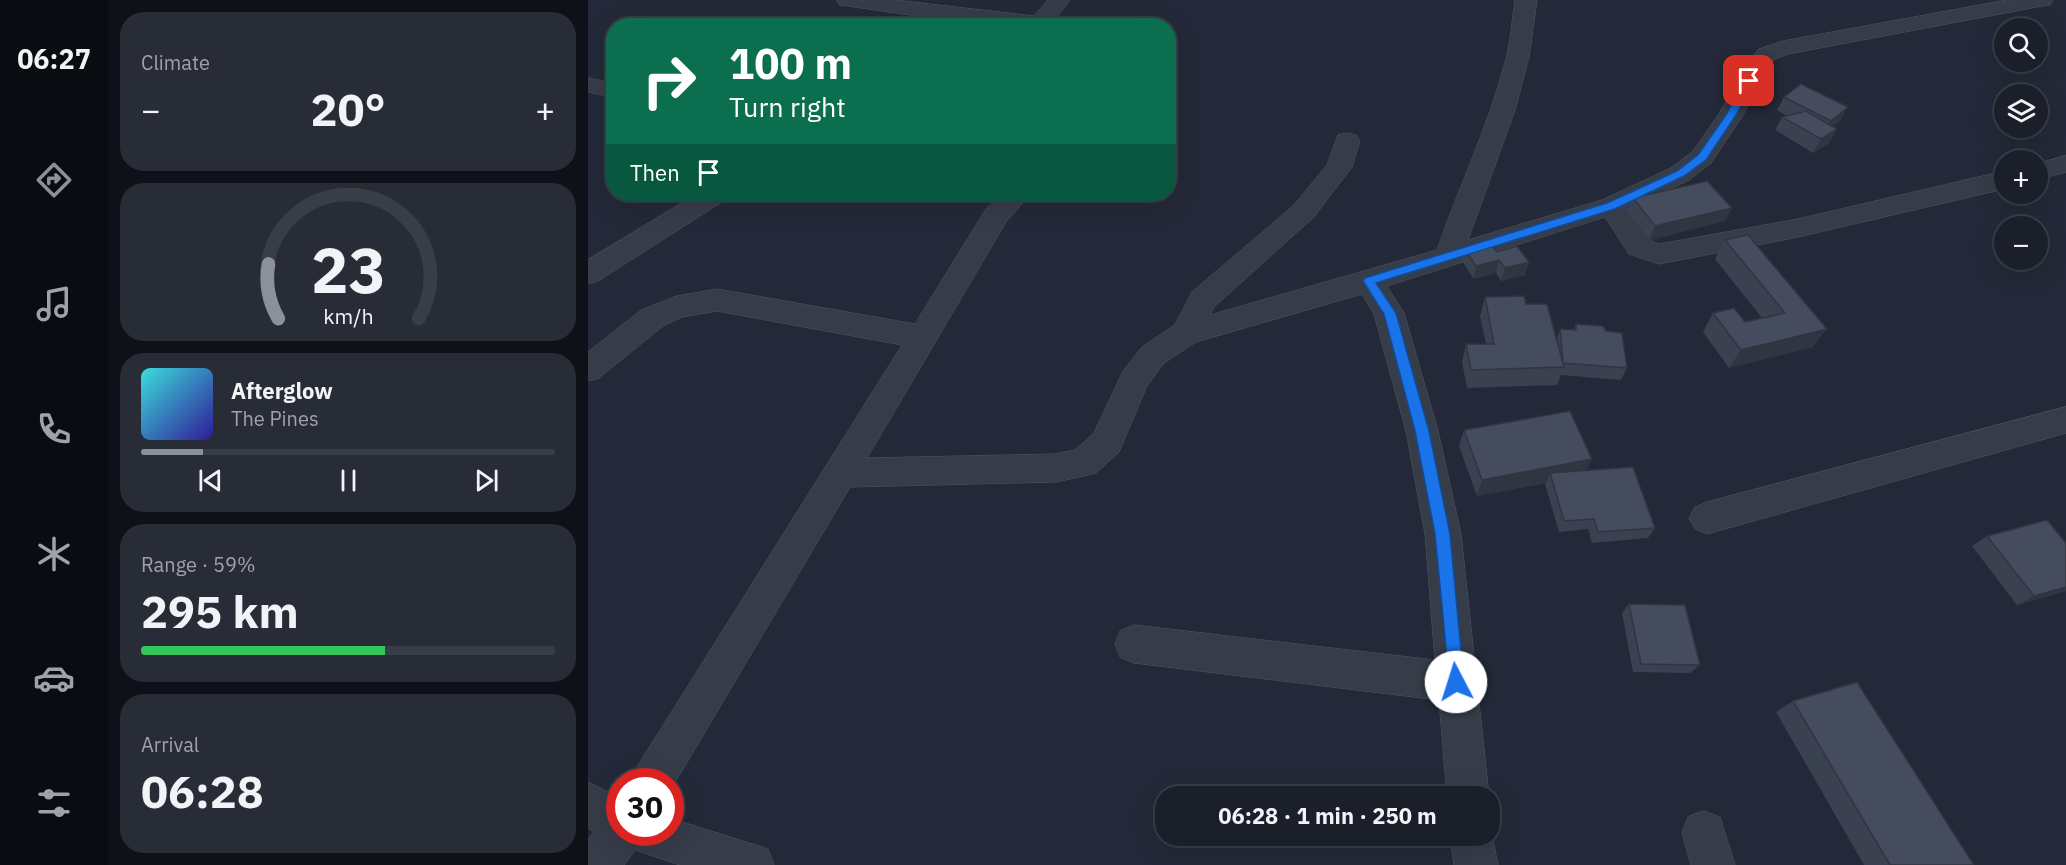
<!DOCTYPE html>
<html lang="en">
<head>
<meta charset="utf-8">
<style>
  :root { --surface:#1a1f2a; --page:#272c36; --text:#f1f3f6; --muted:#9fa2a8; --line:#383d47; --accent:#8c9099 }
  body { margin:0; font-family:"IBM Plex Sans",sans-serif; background:var(--page); color:var(--text); height:100vh; display:flex; flex-direction:column; font-size:22px; white-space:nowrap }
  * { box-sizing:border-box; margin:0 }
  p { font-size:20px; color:var(--muted) }
  .icon { flex:none; width:33px; height:33px; fill:none; stroke:currentColor; stroke-width:2; stroke-linecap:round; stroke-linejoin:round }
  .map { position:relative; flex:1; overflow:hidden }
  .drawer { display:flex; flex-direction:column; gap:12px; padding:12px; background:#0e1117; width:480px }
  .drawer>* { flex:none }
  .banner { position:absolute; left:18px; top:18px; width:570px; height:183px; border-radius:24px; box-shadow:0 6px 24px #0002,0 0 0 2px var(--line); background:#0b6e4f; color:#fff; overflow:hidden }
  .tools { position:absolute; left:1406px; top:18px; display:grid; gap:12px }
  .tools a { display:grid; place-items:center; width:54px; height:54px; border-radius:50%; background:var(--surface); box-shadow:0 6px 24px #0002,0 0 0 2px var(--line); font-size:30px }
  .speed { position:absolute; left:18px; top:768px; display:flex; gap:12px; font-size:30px; font-weight:700; text-align:center }
  .speed>* { display:grid; place-content:center; width:78px; height:78px; border-radius:50%; background:var(--surface); box-shadow:0 6px 24px #0002,0 0 0 2px var(--line); line-height:1 }
  .speed .limit { border:9px solid #d22; background:#fff; color:#111 }
  .pin { position:absolute; display:grid; place-items:center; width:51px; height:51px; color:#fff; margin:-26px; border-radius:12px; box-shadow:0 3px 9px #0006 }
  .me { position:absolute; width:66px; margin:-33px; rotate:355deg; stroke-linejoin:round; filter:drop-shadow(0 0 4px #0008) }
  .turn { display:flex; align-items:center; gap:21px; height:126px; padding:0 24px; font-size:27px }
  .turn .icon { width:78px; height:78px; stroke-width:2.5 }
  .turn b { display:block; font-size:42px; line-height:51px }
  .then { display:flex; align-items:center; height:57px; padding:0 24px; background:#0003; gap:12px; font-size:22px }
  .big { font-size:45px; font-weight:800; line-height:1.1 }
  .drawer .widget { flex:1; display:flex; flex-direction:column; justify-content:center; gap:9px; min-width:0; padding:0 21px; border-radius:24px; background:var(--page) }
  .drawer .dial { align-items:center; gap:0 }
  .dial svg { height:156px; overflow:visible; fill:none; stroke:var(--line); stroke-width:7; stroke-linecap:round; text-anchor:middle }
  .dial text { fill:var(--text); stroke:none }
  .song { display:flex; align-items:center; gap:18px }
  .cover { width:72px; height:72px; border-radius:9px; background:linear-gradient(135deg,hsl(180 70% 55%),hsl(250 70% 35%)) }
  .played { height:6px; border-radius:3px; background:linear-gradient(90deg,var(--accent) 15%,var(--line) 15%) }
  .keys { display:flex; justify-content:space-around; direction:ltr }
  .heat { display:flex; justify-content:space-between; align-items:center; font-size:33px; direction:ltr }
  .charge { height:9px; border-radius:4px; background:linear-gradient(90deg,#34c759 59%,var(--line) 0) }
  .trip { position:absolute; left:567px; top:786px; width:345px; height:60px; border-radius:24px; background:var(--surface); box-shadow:0 6px 24px #0002,0 0 0 2px var(--line); font-weight:800; line-height:60px; text-align:center }
  main { display:flex; flex:1; min-height:0 }
  .dock { display:flex; flex-direction:column; width:108px; justify-content:space-around; align-items:center; background:#0a0c11; color:var(--muted) }
  .dock .icon { width:42px; height:42px }
  .dock .active { color:var(--accent) }
  .dock b { font-size:27px; color:var(--text) }
  .map>svg:first-child { display:block }
  .lines { fill:none; stroke-linecap:round; stroke-linejoin:round }
  .minor-casing { stroke:#525663; stroke-width:1 }
  .minor { fill:#373c49; fill-rule:evenodd }
  .wall { fill:#3a4150 }
  .shaded-wall { fill:#303541 }
  .building { fill:#444c5d; stroke:#303541; stroke-width:1.5 }
  .route { fill:#1a73e8; stroke:#114b97; stroke-width:1.5 }
</style>
</head>
<body>
<main>
<nav class="dock">
<b>06:27</b>
<svg class="icon active" aria-label="directions" viewBox="0 0 24 24"><path d="M12 3l9 9-9 9-9-9zM9 14v-3h6M13 9l2 2-2 2"/></svg>
<svg class="icon" aria-label="music" viewBox="0 0 24 24"><path d="M9 18V5l10-2v13"/><circle cx="6" cy="18" r="3"/><circle cx="16" cy="16" r="3"/></svg>
<svg class="icon" aria-label="phone" viewBox="0 0 24 24"><path d="M5 4h4l2 5-3 2q2 4 5 5l2-3 5 2v4C11 20 4 13 5 4z"/></svg>
<svg class="icon" aria-label="climate" viewBox="0 0 24 24"><path d="M12 3v18M4 7l16 10M4 17L20 7"/></svg>
<svg class="icon" aria-label="car" viewBox="0 0 24 24"><path d="M5 17H2v-5l4-1 3-4h7l3 4 3 1v5h-3M9 17h6M6 11h13"/><circle cx="7" cy="17" r="2"/><circle cx="17" cy="17" r="2"/></svg>
<svg class="icon" aria-label="filters" viewBox="0 0 24 24"><path d="M4 7h16M4 17h16"/><circle cx="9" cy="7" r="2"/><circle cx="15" cy="17" r="2"/></svg>
</nav>
<section class="drawer">
<div class="widget"><p>Climate</p>
<div class="heat"><a>−</a><b class="big">20°</b><a>+</a></div>
</div>
<div class="widget dial"><svg viewBox="0 0 100 80">
<path d="M14 69A42 42 0 1 1 86 69"/>
<path d="M14 69A42 42 0 0 1 9 41" stroke="#8c9099"/>
<text x="50" y="56" font-size="32" font-weight="700">23</text>
<text x="50" y="72" font-size="11">km/h</text>
</svg></div>
<div class="widget">
<div class="song"><i class="cover"></i><div><b>Afterglow</b><p>The Pines</p></div></div>
<div class="played"></div>
<div class="keys"><svg class="icon" aria-label="previous" viewBox="0 0 24 24"><path d="M18 5L8 12l10 7zM5 5v14"/></svg><svg class="icon" aria-label="pause" viewBox="0 0 24 24"><path d="M8 5v14M16 5v14"/></svg><svg class="icon" aria-label="next" viewBox="0 0 24 24"><path d="M6 5l10 7-10 7zM19 5v14"/></svg></div>
</div>
<div class="widget"><p>Range · 59%</p><b class="big">295 km</b><div class="charge"></div></div>
<div class="widget"><p>Arrival</p><b class="big">06:28</b></div>
</section>
<div class="map">
<svg width="1478" height="865" viewBox="0 0 1478 865">
  <rect width="100%" height="100%" fill="#232938"/>
  <g class="lines">
    <g class="minor-casing">
      <path id="minor" d="M249 0H307L446 16 460 0H482L462 26C394 26 327 16 260 6L252 5Z
        M927 0H949L941 57 927 110 880 240 1014 200 1083 168 1105 151 1131 114 1162 59 1171 49 1195 41 1419 0H1465L1462 5 1454 6 1200 54 1187 59 1180 67 1155 115 1123 163 1101 180 1039 209 1061 240 1072 244 1210 219 1416 171V189L1210 237 1071 264 1041 254 1017 217 799 286 816 313 850 431 873 534 901 796H859L851 700 546 663 532 657 527 644 532 631 546 625 847 660 837 534 818 431 786 314 774 294 608 342 576 363 559 386 531 452 508 473 468 482 262 487 82 791V782H43L49 767 314 345 129 311 94 317 75 326 11 378 0 381V352L53 310 89 296 129 289 327 324 398 209 414 194H442L418 222 279 458 468 454 487 450 506 433 535 371 554 347 587 325 604 292 706 205 739 165 750 135 759 133 768 135 772 141 764 167 726 217 626 307 622 315 849 250C871 186 901 125 918 59 923 40 924 19 927 0Z
        M0 78 26 83V97L0 92Z
        M1478 156V172L1449 180V164Z
        M109 194H141L137 200 10 281 0 284V260Z
        M1478 407V433L1119 534 1107 529 1101 518 1107 507 1119 502Z
        M0 782 32 798V832H82V818L180 849 186 865H92L47 850 36 865H0V839L6 832 0 828Z
        M1116 811 1132 817 1147 865H1103L1094 833 1100 817Z
        M902 825 910 865H866L862 836H902Z"/>
    </g>
    <use href="#minor" class="minor"/>
  </g>
  <path class="wall" d="M1196 97 1252 121 1245 126 1249 129 1241 143 1225 153 1187 130 1194 117 1199 116 1189 110Z
    M1045 198 1144 208 1137 221 1062 240 1039 211Z
    M1137 240 1225 347 1141 368 1115 332 1125 313 1157 322 1174 318 1127 259Z
    M875 247 909 252 937 275 913 281 908 273 886 279 873 260Z
    M897 297 938 304 969 339 972 329 986 330 988 324 1018 331 1039 368 1033 380 973 375 969 385 879 388 874 362 878 344H898L892 316Z
    M876 430 999 471 1067 528 1060 538 1004 543 1000 529 971 532 957 484 958 483 889 496 871 446Z
    M1399 536 1478 591 1429 605 1384 546Z
    M1041 604 1112 665 1102 673 1045 672 1034 613Z
    M1205 701 1386 865H1276L1188 712Z"/>
  <path class="shaded-wall" d="M1260 107 1252 121 1235 134 1243 121Z
    M1249 129 1241 143 1225 153 1233 139Z
    M1144 208 1137 221 1062 240 1067 226Z
    M911 260 908 273 886 279 888 266Z
    M941 262 937 275 913 281 917 268Z
    M1239 329 1225 347 1141 368 1153 350Z
    M1004 459 996 476 962 473 958 483 889 496 894 480Z
    M1478 587V591L1429 605 1446 596Z"/>
  <path class="building" d="M1213 84 1260 107 1243 121 1196 97Z
    M1218 111 1249 129 1233 139 1194 117Z
    M1119 181 1144 208 1067 226 1045 198Z
    M1160 235 1239 329 1153 350 1125 313 1146 308 1157 322 1197 313 1137 240Z
    M900 240 909 252 929 246 941 262 917 268 911 260 888 266 875 247Z
    M936 296 938 304H959L976 367 883 370 878 344H906L897 297Z
    M988 324 1015 326 1018 331 1034 333 1039 368 975 363 972 329 988 330Z
    M982 411 1004 459 894 480 876 430Z
    M1045 467 1067 528 1010 532 1006 519 976 521 962 473Z
    M1459 520 1478 543V587L1446 596 1399 536Z
    M1041 604 1097 605 1112 665 1053 664Z
    M1269 682 1386 865H1302L1205 701Z"/>
  <path class="route" d="M1157 79 1166 81 1148 115 1118 160 1096 176 1027 209 788 283 808 313 841 431 862 534 876 682 873 688 868 691 862 688 847 534 827 431 796 314 775 281 777 278 1019 203 1089 171 1110 155 1138 115Z"/>
</svg>
<div class="tools">
<a><svg class="icon" aria-label="search" viewBox="0 0 24 24"><circle cx="10" cy="10" r="6"/><path d="M15 15l6 6"/></svg></a>
<a><svg class="icon" aria-label="layers" viewBox="0 0 24 24"><path d="M12 4l9 5-9 5-9-5zM3 14l9 5 9-5"/></svg></a>
<a>+</a>
<a>−</a>
</div>
<div class="speed"><div class="limit">30</div></div>
<div class="pin" style="left:1161px;top:81px;background:#d93025"><svg class="icon" aria-label="arrive" viewBox="0 0 24 24"><path d="M6 21V4h12l-3 4 3 4H6"/></svg></div>
<svg class="me" style="left:868px;top:682px" viewBox="-20 -20 40 40"><circle r="19" fill="#fff"/><path d="M0-13L10 11 0 6-10 11z" fill="#1a73e8"/></svg>
<div class="trip">06:28 · 1 min · 250 m</div>
<div class="banner">
<div class="turn"><svg class="icon" aria-label="right" viewBox="0 0 24 24"><path d="M7 20v-9h11M14 6l5 5-5 5"/></svg><div><b>100 m</b>Turn right</div></div>
<div class="then">Then<svg class="icon" aria-label="arrive" viewBox="0 0 24 24"><path d="M6 21V4h12l-3 4 3 4H6"/></svg></div>
</div>
</div>
</main>
</body>
</html>
